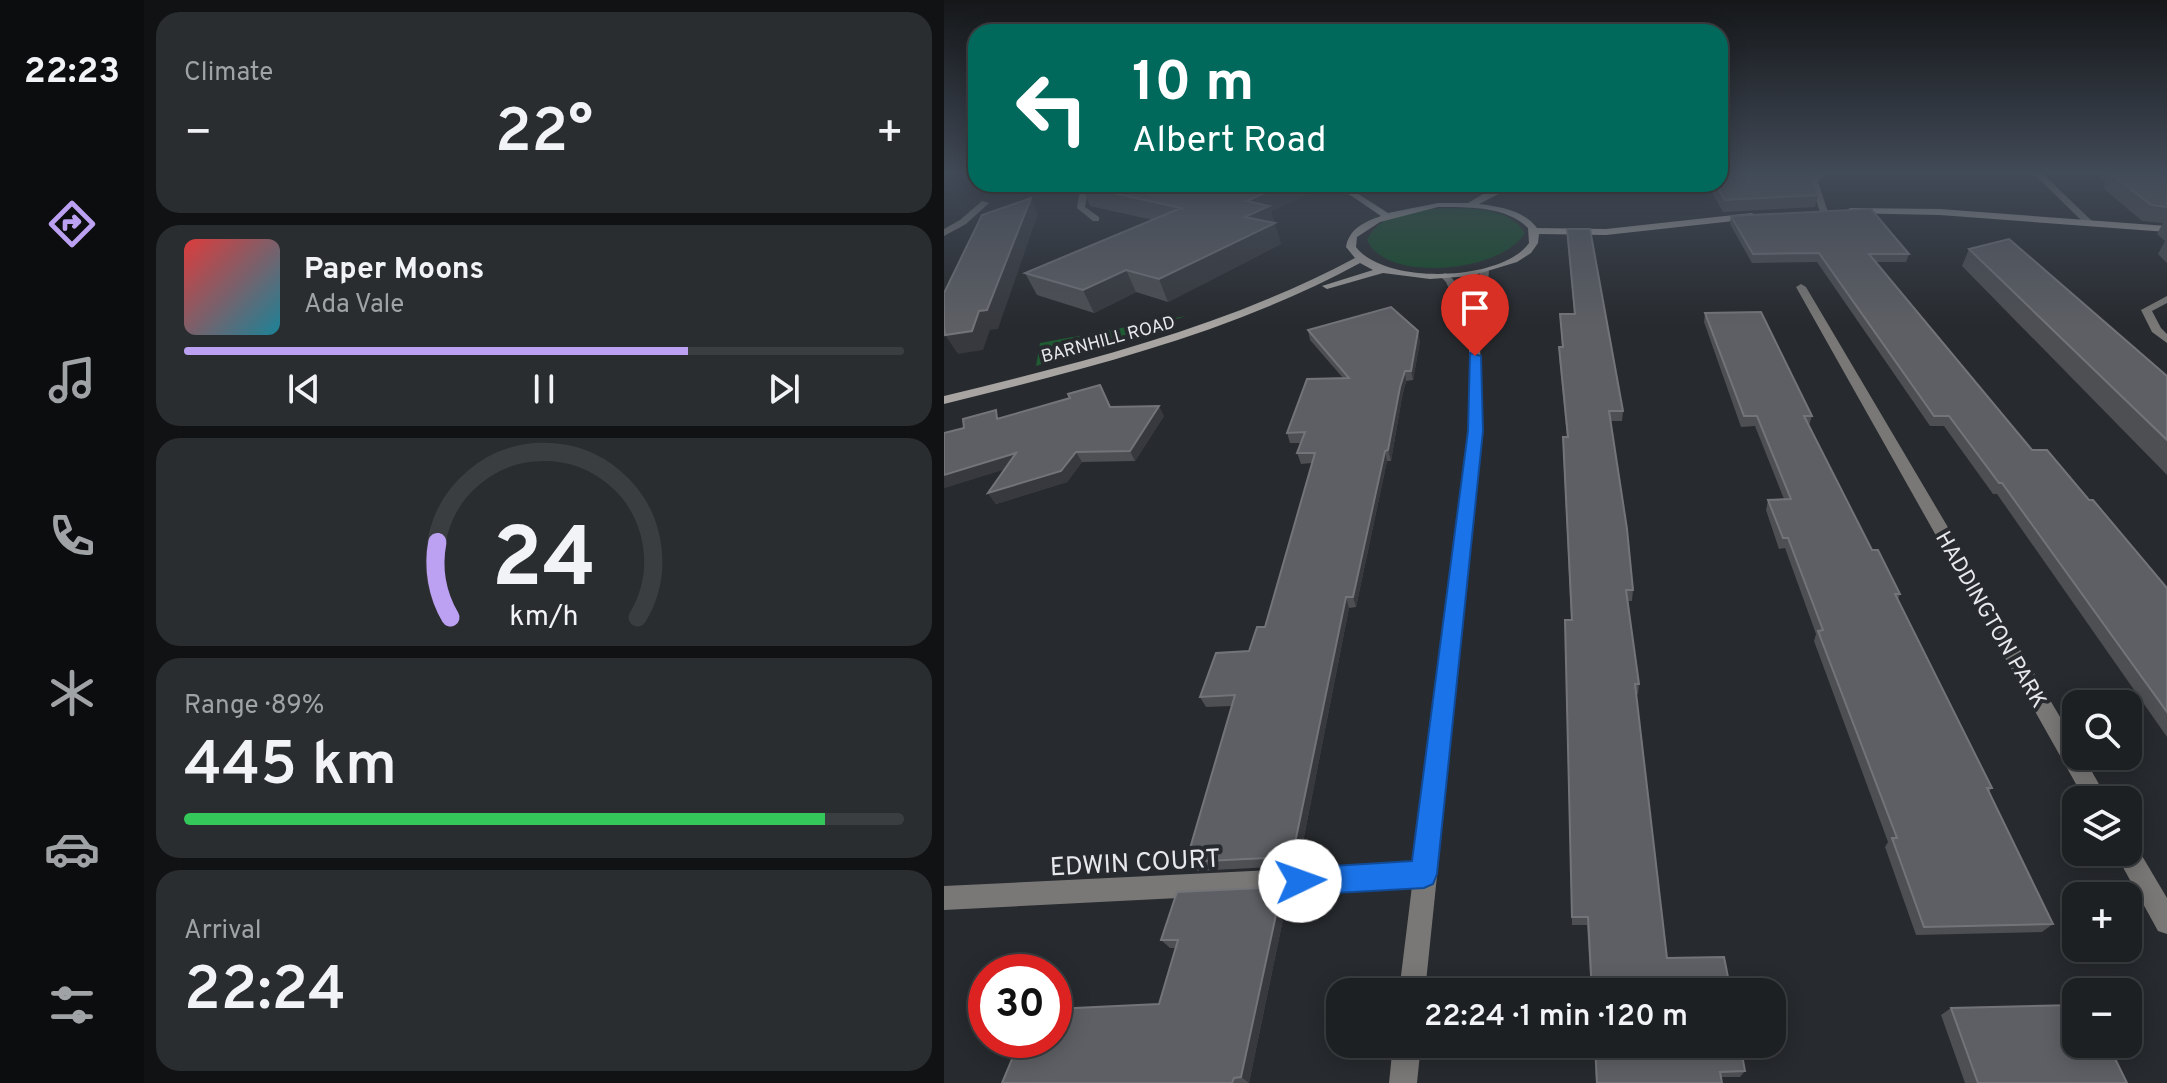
<!DOCTYPE html>
<html lang="en">
<head>
<meta charset="utf-8">
<style>
  :root { --surface:#1d2022; --page:#2a2d2f; --text:#f1f3f6; --muted:#a0a3a5; --line:#3b3e40; --accent:#bca0f2 }
  body { margin:0; font-family:Overpass,sans-serif; background:var(--page); color:var(--text); height:100vh; display:flex; flex-direction:column; font-size:30px; white-space:nowrap }
  * { box-sizing:border-box; margin:0 }
  p { font-size:26px; color:var(--muted) }
  .icon { flex:none; width:44px; height:44px; fill:none; stroke:currentColor; stroke-width:2; stroke-linecap:round; stroke-linejoin:round }
  .map { position:relative; flex:1; overflow:hidden }
  .panel { display:flex; flex-direction:column; gap:12px; padding:12px; background:#101213; width:800px }
  .panel>* { flex:none }
  .top-card { position:absolute; left:24px; top:24px; width:760px; height:168px; border-radius:24px; box-shadow:0 4px 20px #0003,0 0 0 2px var(--line); background:#00695c; color:#fff; overflow:hidden }
  .buttons { position:absolute; left:1118px; top:690px; display:grid; gap:16px }
  .buttons a { display:grid; place-items:center; width:80px; height:80px; border-radius:16px; background:var(--surface); box-shadow:0 4px 20px #0003,0 0 0 2px var(--line); font-size:40px }
  .speed { position:absolute; left:24px; top:954px; display:flex; gap:16px; font-size:40px; font-weight:700; text-align:center }
  .speed>* { display:grid; place-content:center; width:104px; height:104px; border-radius:50%; background:var(--surface); box-shadow:0 4px 20px #0003,0 0 0 2px var(--line); line-height:1 }
  .speed .limit { border:12px solid #d22; background:#fff; color:#111 }
  .pin { position:absolute; display:grid; place-items:center; width:68px; height:68px; color:#fff; margin:-82px -34px; border-radius:50% 50% 50% 0; rotate:-45deg; box-shadow:0 0 8px #0007 }
  .pin .icon { rotate:45deg }
  .me { position:absolute; width:88px; margin:-44px; rotate:87deg; stroke-linejoin:round; filter:drop-shadow(0 0 6px #0008) }
  .turn { display:flex; align-items:center; gap:28px; height:168px; padding:0 32px; font-size:36px }
  .turn .icon { width:104px; height:104px; stroke-width:2.5 }
  .turn b { display:block; font-size:56px; line-height:68px }
  .big { font-size:60px; font-weight:600; line-height:1.1 }
  .panel .widget { flex:1; display:flex; flex-direction:column; justify-content:center; gap:12px; min-width:0; padding:0 28px; border-radius:24px; background:var(--page) }
  .panel .dial { align-items:center; gap:0 }
  .dial svg { height:208px; overflow:visible; fill:none; stroke:var(--line); stroke-width:7; stroke-linecap:round; text-anchor:middle }
  .dial text { fill:var(--text); stroke:none }
  .song { display:flex; align-items:center; gap:24px }
  .cover { width:96px; height:96px; border-radius:12px; background:linear-gradient(135deg,hsl(0 70% 55%),hsl(190 70% 35%)) }
  .played { height:8px; border-radius:4px; background:linear-gradient(90deg,var(--accent) 70%,var(--line) 70%) }
  .keys { display:flex; justify-content:space-around; direction:ltr }
  .heat { display:flex; justify-content:space-between; align-items:center; font-size:44px; direction:ltr }
  .charge { height:12px; border-radius:6px; background:linear-gradient(90deg,#34c759 89%,var(--line) 0) }
  .trip { position:absolute; left:382px; top:978px; width:460px; height:80px; border-radius:24px; background:var(--surface); box-shadow:0 4px 20px #0003,0 0 0 2px var(--line); font-weight:600; line-height:80px; text-align:center }
  main { display:flex; flex:1; min-height:0 }
  .dock { display:flex; flex-direction:column; width:144px; justify-content:space-around; align-items:center; background:#0c0d0e; color:var(--muted) }
  .dock .icon { width:56px; height:56px }
  .dock .selected { color:var(--accent) }
  .dock b { font-size:36px; color:var(--text) }
  .map>svg:first-child { display:block }
  .green { fill:#134d28 }
  .forest { fill:#1f5c33 }
  .lines { fill:none; stroke-linecap:round; stroke-linejoin:round }
  .street { fill:#797876; fill-rule:evenodd }
  .secondary { fill:#a7a4a1; fill-rule:evenodd }
  .wall { fill:#4d4f53 }
  .shaded-wall { fill:#37393e }
  .building { fill:#5d5f64; stroke:#737479; stroke-width:2 }
  .route { fill:#1a73e8; stroke:#114b97; stroke-width:2 }
  .labels { text-anchor:middle; stroke-width:8; stroke-linejoin:round; paint-order:stroke }
  .far-street-label { font-size:18px; fill:#e7e8eb; stroke:#272a2e }
  .street-label { font-size:22px; fill:#e7e8eb; stroke:#272a2e }
  .near-street-label { font-size:26px; fill:#e7e8eb; stroke:#272a2e }
</style>
</head>
<body>
<main>
<nav class="dock">
<b>22:23</b>
<svg class="icon selected" aria-label="directions" viewBox="0 0 24 24"><path d="M12 3l9 9-9 9-9-9zM9 14v-3h6M13 9l2 2-2 2"/></svg>
<svg class="icon" aria-label="music" viewBox="0 0 24 24"><path d="M9 18V5l10-2v13"/><circle cx="6" cy="18" r="3"/><circle cx="16" cy="16" r="3"/></svg>
<svg class="icon" aria-label="phone" viewBox="0 0 24 24"><path d="M5 4h4l2 5-3 2q2 4 5 5l2-3 5 2v4C11 20 4 13 5 4z"/></svg>
<svg class="icon" aria-label="climate" viewBox="0 0 24 24"><path d="M12 3v18M4 7l16 10M4 17L20 7"/></svg>
<svg class="icon" aria-label="car" viewBox="0 0 24 24"><path d="M5 17H2v-5l4-1 3-4h7l3 4 3 1v5h-3M9 17h6M6 11h13"/><circle cx="7" cy="17" r="2"/><circle cx="17" cy="17" r="2"/></svg>
<svg class="icon" aria-label="filters" viewBox="0 0 24 24"><path d="M4 7h16M4 17h16"/><circle cx="9" cy="7" r="2"/><circle cx="15" cy="17" r="2"/></svg>
</nav>
<section class="panel">
<div class="widget"><p>Climate</p>
<div class="heat"><a>−</a><b class="big">22°</b><a>+</a></div>
</div>
<div class="widget">
<div class="song"><i class="cover"></i><div><b>Paper Moons</b><p>Ada Vale</p></div></div>
<div class="played"></div>
<div class="keys"><svg class="icon" aria-label="previous" viewBox="0 0 24 24"><path d="M18 5L8 12l10 7zM5 5v14"/></svg><svg class="icon" aria-label="pause" viewBox="0 0 24 24"><path d="M8 5v14M16 5v14"/></svg><svg class="icon" aria-label="next" viewBox="0 0 24 24"><path d="M6 5l10 7-10 7zM19 5v14"/></svg></div>
</div>
<div class="widget dial"><svg viewBox="0 0 100 80">
<path d="M14 69A42 42 0 1 1 86 69"/>
<path d="M14 69A42 42 0 0 1 9 40" stroke="#bca0f2"/>
<text x="50" y="56" font-size="32" font-weight="700">24</text>
<text x="50" y="72" font-size="11">km/h</text>
</svg></div>
<div class="widget"><p>Range · 89%</p><b class="big">445 km</b><div class="charge"></div></div>
<div class="widget"><p>Arrival</p><b class="big">22:24</b></div>
</section>
<div class="map">
<svg width="1223" height="1083" viewBox="0 0 1223 1083">
  <rect width="100%" height="100%" fill="#272a2e"/>
  <path class="green" d="M506 208C531 209 566 208 581 233 558 272 443 284 423 240 437 210 477 210 506 208Z"/>
  <path class="forest" d="M242 316 92 366 96 343Z"/>
  <g class="lines">
    <path class="street" d="M873 174H882L874 182 884 212 880 215 876 212 866 182Z
      M1090 174H1099L1148 221V225H1142Z
      M137 184H145L141 207 155 217V221H149L133 208Z
      M38 201 45 203 22 224 0 236V229L16 220Z
      M537 269 545 271 542 301 535 316 539 431 481 992H455L468 886 0 910V886L471 863 525 431V317L511 303 502 282 496 276 501 273C515 280 517 297 528 308Z
      M857 284 862 287 1132 744V756H1139L1164 800H1141L852 287Z
      M1223 296V303L1208 311 1217 328 1223 334V343L1208 332 1197 310Z
      M1184 841 1191 844 1223 898V934L1214 931 1175 860 1171 852H1184Z
      M449 1044H477L473 1083H445Z"/>
    <path class="secondary" d="M390 184H399L444 213 494 203H524L549 188 562 184H574L535 204C557 207 579 210 593 228L662 229 808 213 812 216 808 219 662 235 595 234 594 243 587 253 573 262 527 276 486 279 439 273 383 289 378 286 429 270 416 263C285 334 144 368 0 404V396C143 361 279 328 411 258L402 247C405 229 420 222 437 216ZM494 207C524 207 562 206 584 228L585 243C557 282 441 285 412 247L413 237 436 222Z
      M907 208 996 209 1223 226V232L996 215 904 213V209Z"/>
  </g>
  <path class="wall" d="M776 174H869L868 176 874 195 871 207 779 212 763 184H776Z
    M1159 174H1223V263L1214 254 1221 241 1213 234 1219 223 1198 221 1159 188 1162 182 1157 179Z
    M138 186 327 212 337 244 224 302 192 292 150 313 93 295 81 273 209 220 146 206Z
    M787 216 965 254 962 262H933L1088 450 1145 500 1223 588V737L1053 494H1049L1000 426H986L873 262 808 263 786 224Z
    M623 229 679 411 678 421H666L689 590 688 601H684L695 684 694 694H692L723 958 787 992H647L643 925H628L621 630 627 620 619 447 623 437 615 357V347H618L616 314H630Z
    M1025 249 1223 376V475L1018 266Z
    M761 313 868 416 865 425 928 550 956 594 954 599 1048 788 1045 792 1109 924 1098 932 972 935 941 847 944 842 870 641 872 634 841 548 835 549 822 510 824 500 840 499 811 426 797 427 760 322Z
    M364 330 476 341 469 380 462 381 458 397 447 461H443L412 607 405 608 357 852H353L350 866 250 871 242 862 288 706 262 707 256 697 305 651 321 627 368 463 357 464 353 453 357 443H346L343 433 399 378 366 340Z
    M166 407 220 416 191 461 138 462 123 482 52 504 44 493 61 469 0 488Z
    M344 895 305 1083H58L215 1004 232 948H226L217 940Z
    M1007 1008 1183 1083H1021L997 1015Z
    M650 1044H796L801 1071 796 1077H777L778 1083H652Z"/>
  <path class="shaded-wall" d="M340 184H384L327 212 330 224 331 223 337 244 224 302 215 279 301 217 303 201Z
    M87 198 94 214 54 329 46 330 39 350 14 354 1 335Z
    M182 270 192 292 150 313 139 290Z
    M474 331 476 341 469 380 467 371Z
    M461 371 462 381 458 397 447 461 444 450 456 387Z
    M215 406 220 416 191 461 186 451Z
    M441 451 443 461 412 607 409 597Z
    M132 452 138 462 123 482 52 504 44 493Z
    M72 453 78 464 0 488V475Z
    M402 597 405 608 357 852 351 843Z
    M348 843 353 852 350 866 345 857Z
    M338 887 344 895 305 1083 297 1077Z"/>
  <path class="building" d="M776 174H867L874 195 781 200 771 184H776Z
    M1168 174H1223V207L1207 205Z
    M139 184H340L303 201 325 206 301 217 331 223 215 279 182 270 139 290 81 273 237 208 138 186Z
    M87 198 43 310 35 311 28 331 1 335 0 326V293L38 215Z
    M927 209 965 254H925L1088 450H1103L1145 500H1149L1223 588V712L1058 483H1055L1005 416H990L875 253 809 254 787 216Z
    M623 229H646L679 411H665L683 529 689 590H682L695 684H691L723 958 780 957 787 992H648L644 917H628L621 620H628L619 437H624L615 347H619L616 314H631Z
    M1065 239 1223 376V440L1025 249Z
    M447 307 474 331 467 371H461L456 387 444 450 441 451 409 597H402L351 843H348L345 857 242 862 291 695 256 697 272 653 305 651 313 627H321L371 453H353L361 432 343 433 363 379 405 378 364 330Z
    M817 312 868 416H860L928 550H934L956 594H951L1048 788H1043L1109 924 980 927 948 838H953L874 631 879 630 844 538H839L824 500 847 499 813 416H800L761 313Z
    M156 385 166 407 215 406 186 451 132 452 117 471 44 493 72 453 0 475V433L20 428 19 419 52 410 53 419 126 398 124 394Z
    M338 887 297 1077 290 1078 288 1083H58L76 1040H110V1009L215 1004 234 940H217L233 892Z
    M1132 1005V1044H1164L1183 1083H1034L1007 1008Z
    M651 1044H796L801 1071 776 1072 778 1083H653Z"/>
  <linearGradient id="sky" x2="0" y2="1"><stop stop-color="#151719"/><stop offset="0.53" stop-color="#414a57"/><stop offset="1" stop-color="#414a57" stop-opacity="0"/></linearGradient>
  <rect width="1223" height="326" fill="url(#sky)"/>
  <path class="route" d="M526 353 537 356 539 431 493 874 489 884 480 888 356 895 346 891 342 881 346 872 356 868 468 861 524 431Z"/>
  <g class="labels">
    <g class="far-street-label">
      <text transform="translate(164 339) rotate(-15)" y="6">BARNHILL ROAD</text>
    </g>
    <g class="street-label">
      <text transform="translate(1048 619) rotate(60)" y="8">HADDINGTON PARK</text>
    </g>
    <g class="near-street-label">
      <text transform="translate(191 862) rotate(-3)" y="9">EDWIN COURT</text>
    </g>
  </g>
</svg>
<div class="buttons">
<a><svg class="icon" aria-label="search" viewBox="0 0 24 24"><circle cx="10" cy="10" r="6"/><path d="M15 15l6 6"/></svg></a>
<a><svg class="icon" aria-label="layers" viewBox="0 0 24 24"><path d="M12 4l9 5-9 5-9-5zM3 14l9 5 9-5"/></svg></a>
<a>+</a>
<a>−</a>
</div>
<div class="speed"><div class="limit">30</div></div>
<div class="pin" style="left:531px;top:356px;background:#d93025"><svg class="icon" aria-label="arrive" viewBox="0 0 24 24"><path d="M6 21V4h12l-3 4 3 4H6"/></svg></div>
<svg class="me" style="left:356px;top:881px" viewBox="-20 -20 40 40"><circle r="19" fill="#fff"/><path d="M0-13L10 11 0 6-10 11z" fill="#1a73e8"/></svg>
<div class="trip">22:24 · 1 min · 120 m</div>
<div class="top-card">
<div class="turn"><svg class="icon" aria-label="left" viewBox="0 0 24 24"><path d="M17 20v-9H6M10 6l-5 5 5 5"/></svg><div><b>10 m</b>Albert Road</div></div>
</div>
</div>
</main>
</body>
</html>
